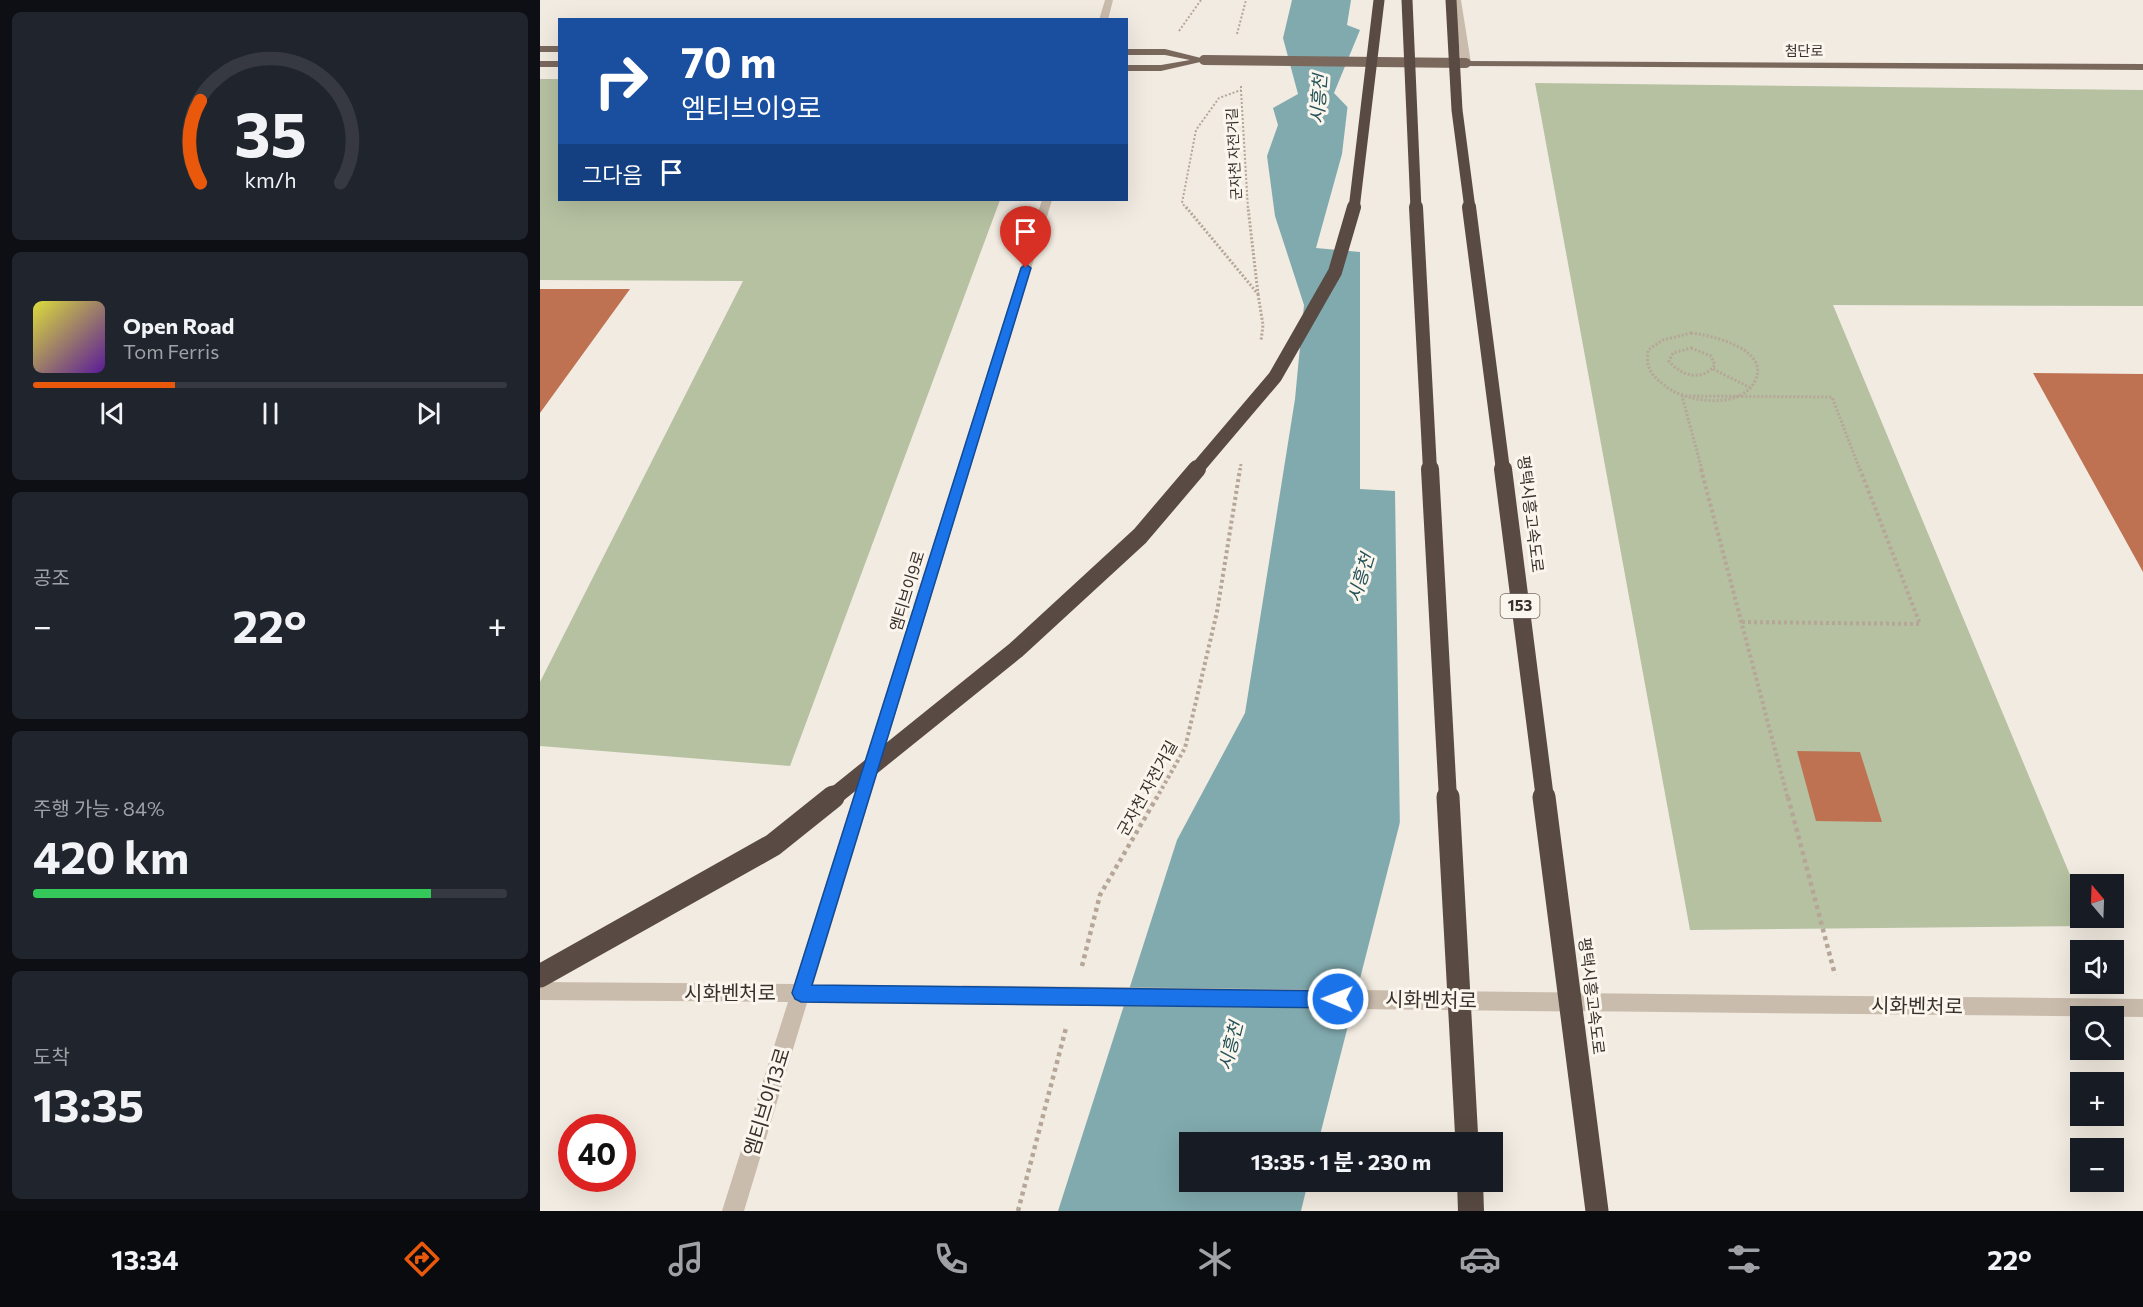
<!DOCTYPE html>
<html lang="ko">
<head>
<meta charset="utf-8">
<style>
  :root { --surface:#171b24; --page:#20242c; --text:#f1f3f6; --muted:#9ea1a6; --line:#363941; --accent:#ea580c }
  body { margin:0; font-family:Commissioner,"Noto Sans KR",sans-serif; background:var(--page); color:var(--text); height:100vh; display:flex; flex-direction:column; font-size:22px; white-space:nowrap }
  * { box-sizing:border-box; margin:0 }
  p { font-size:20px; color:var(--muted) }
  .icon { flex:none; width:33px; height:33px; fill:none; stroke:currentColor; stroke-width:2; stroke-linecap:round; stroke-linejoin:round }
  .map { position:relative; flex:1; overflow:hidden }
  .panel { display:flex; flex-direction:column; gap:12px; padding:12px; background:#0d0f14; width:540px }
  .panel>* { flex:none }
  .banner { position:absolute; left:18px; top:18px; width:570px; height:183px; border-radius:0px; box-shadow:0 6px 24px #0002; background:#1a4fa0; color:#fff; overflow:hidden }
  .needle { width:39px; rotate:341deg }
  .tools { position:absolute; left:1530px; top:874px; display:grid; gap:12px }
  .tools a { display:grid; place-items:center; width:54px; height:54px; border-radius:0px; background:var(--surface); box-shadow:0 6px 24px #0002; font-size:30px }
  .speed { position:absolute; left:18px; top:1114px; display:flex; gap:12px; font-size:30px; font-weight:700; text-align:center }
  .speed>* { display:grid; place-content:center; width:78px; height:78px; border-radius:50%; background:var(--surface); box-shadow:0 6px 24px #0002; line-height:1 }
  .speed .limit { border:9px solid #d22; background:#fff; color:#111 }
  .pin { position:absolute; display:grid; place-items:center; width:51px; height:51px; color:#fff; margin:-62px -26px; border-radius:50% 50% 50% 0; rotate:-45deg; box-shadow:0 0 6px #0007 }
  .pin .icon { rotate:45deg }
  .me { position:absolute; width:66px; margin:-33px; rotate:271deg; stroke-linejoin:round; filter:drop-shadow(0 0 4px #0008) }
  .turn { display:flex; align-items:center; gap:21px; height:126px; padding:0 24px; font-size:27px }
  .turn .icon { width:78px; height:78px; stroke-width:2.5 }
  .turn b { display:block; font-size:42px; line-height:51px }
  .then { display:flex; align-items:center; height:57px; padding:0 24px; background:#0003; gap:12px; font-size:22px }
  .big { font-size:45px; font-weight:700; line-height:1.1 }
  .panel .widget { flex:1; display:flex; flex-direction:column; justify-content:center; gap:9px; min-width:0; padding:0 21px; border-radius:9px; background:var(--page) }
  .panel .dial { align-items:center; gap:0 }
  .dial svg { height:156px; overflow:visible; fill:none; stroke:var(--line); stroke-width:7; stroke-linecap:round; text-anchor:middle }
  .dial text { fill:var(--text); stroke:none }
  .song { display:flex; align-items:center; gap:18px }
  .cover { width:72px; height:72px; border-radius:9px; background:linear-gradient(135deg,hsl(60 70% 55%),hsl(270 70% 35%)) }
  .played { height:6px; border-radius:3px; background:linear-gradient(90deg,var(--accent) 30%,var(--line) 30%) }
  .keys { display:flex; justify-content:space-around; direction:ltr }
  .heat { display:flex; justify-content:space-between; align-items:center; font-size:33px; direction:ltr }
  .charge { height:9px; border-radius:4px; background:linear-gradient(90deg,#34c759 84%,var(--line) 0) }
  .trip { position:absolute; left:639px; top:1132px; width:324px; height:60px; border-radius:0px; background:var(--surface); box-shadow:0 6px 24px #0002; font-weight:700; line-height:60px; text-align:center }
  .dock { display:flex; height:96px; justify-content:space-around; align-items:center; background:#090b0e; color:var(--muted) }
  .dock .icon { width:42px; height:42px }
  .dock .on { color:var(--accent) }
  .dock b { font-size:27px; color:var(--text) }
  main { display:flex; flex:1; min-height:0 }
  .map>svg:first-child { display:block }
  .green { fill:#b5c1a1 }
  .water { fill:#81aaae }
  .pier { fill:#f2ebe1 }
  .building { fill:#bf7252 }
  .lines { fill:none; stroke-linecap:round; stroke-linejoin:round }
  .path-far3 { stroke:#b6a697; stroke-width:2; stroke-dasharray:2 2; stroke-linecap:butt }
  .path-far2 { stroke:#b6a697; stroke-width:3; stroke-dasharray:2 2; stroke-linecap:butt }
  .path-far1 { stroke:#b6a697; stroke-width:4; stroke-dasharray:3 3; stroke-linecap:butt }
  .path { stroke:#b6a697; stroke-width:4.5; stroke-dasharray:4 4; stroke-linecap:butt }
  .minor { fill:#cabcad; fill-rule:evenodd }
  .major { fill:#7a685d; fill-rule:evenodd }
  .highway { fill:#594b43; fill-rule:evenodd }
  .minor-bridge { stroke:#cabcad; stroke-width:19 }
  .major-bridge { stroke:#7a685d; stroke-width:10 }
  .highway-bridge-far3 { stroke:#594b43; stroke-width:11 }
  .highway-bridge-far2 { stroke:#594b43; stroke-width:14 }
  .highway-bridge-far1 { stroke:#594b43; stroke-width:18 }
  .highway-bridge { stroke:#594b43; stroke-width:23 }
  .route { fill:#1a73e8; stroke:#114b97; stroke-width:1.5 }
  .labels { text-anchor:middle; stroke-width:6; stroke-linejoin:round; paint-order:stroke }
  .far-street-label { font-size:14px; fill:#39302b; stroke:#faf5ed }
  .shield { fill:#faf5ed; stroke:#736b65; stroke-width:1.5 }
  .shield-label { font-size:15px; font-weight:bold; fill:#39302b }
  .street-label { font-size:16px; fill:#39302b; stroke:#faf5ed }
  .water-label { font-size:18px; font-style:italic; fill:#235258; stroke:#faf5ed }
  .near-street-label { font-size:20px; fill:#39302b; stroke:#faf5ed }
</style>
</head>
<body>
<main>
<section class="panel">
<div class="widget dial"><svg viewBox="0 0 100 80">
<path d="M14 69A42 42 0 1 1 86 69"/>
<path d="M14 69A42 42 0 0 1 14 27" stroke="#ea580c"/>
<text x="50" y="56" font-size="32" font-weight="700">35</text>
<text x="50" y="72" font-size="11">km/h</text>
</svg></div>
<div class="widget">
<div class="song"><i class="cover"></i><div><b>Open Road</b><p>Tom Ferris</p></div></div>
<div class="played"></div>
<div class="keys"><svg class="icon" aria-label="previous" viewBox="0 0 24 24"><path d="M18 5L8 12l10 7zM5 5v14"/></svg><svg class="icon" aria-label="pause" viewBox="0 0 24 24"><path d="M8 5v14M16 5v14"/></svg><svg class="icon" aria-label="next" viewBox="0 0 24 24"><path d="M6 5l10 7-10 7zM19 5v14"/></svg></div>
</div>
<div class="widget"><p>공조</p>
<div class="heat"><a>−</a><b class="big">22°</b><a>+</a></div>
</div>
<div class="widget"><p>주행 가능 · 84%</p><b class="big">420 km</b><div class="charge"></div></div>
<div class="widget"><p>도착</p><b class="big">13:35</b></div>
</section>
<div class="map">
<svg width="1603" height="1211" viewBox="0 0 1603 1211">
  <rect width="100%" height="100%" fill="#f2ebe1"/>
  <path class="green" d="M0 79H19L20 200H460L250 766 0 746V682L203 281 0 280Z
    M995 83 1603 90V306L1293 305 1540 899V918H1548L1552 926 1150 930Z"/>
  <path class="water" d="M752 0H811L807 25 820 30 794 93 820 120 812 158 904 650 778 1143H650V1182H768L761 1211H518L637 840 705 713 755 399 764 305 735 216 727 156 738 125 733 108 758 94 743 38Z"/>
  <path class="pier" d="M808 103 822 118 816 158 880 272 907 650 860 834 855 491 820 489V252L776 248 802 154Z"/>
  <path class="building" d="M0 289H90L0 413Z
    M1493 373 1603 374V572Z
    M1257 751 1320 752 1342 822 1276 821Z"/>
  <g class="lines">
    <path class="path-far3" d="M639 31 661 0
      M697 34 706 0
      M701 86V90
      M701 90 708 209
      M647 209 642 203 656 130 679 98 701 90"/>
    <path class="path-far2" d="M646 207 718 294 708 207
      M718 294 723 325 721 341
      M1151 333C1171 335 1231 349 1215 381 1200 411 1144 402 1124 385 1110 374 1106 368 1108 350L1123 340Z
      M1151 348 1171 356 1175 365C1162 382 1141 376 1129 361L1133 353Z
      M1173 369 1211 388
      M700 470 701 464
      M1162 470 1142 396 1292 397 1320 470"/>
    <path class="path-far1" d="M1161 469 1248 799
      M1202 622 1380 624 1320 469
      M616 799 645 748 677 612 700 469"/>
    <path class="path" d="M1248 797 1295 975
      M542 966 560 895 617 797
      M478 1211 526 1028"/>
    <path class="minor" d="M565 0H573L568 20H559Z
      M913 0H921L931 63 926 66 921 63Z
      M502 200H512L273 985 424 986 431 989 434 995 431 1001 424 1004 267 1003 204 1211H182L248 1002 0 1000V982L254 984Z
      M1032 993 1603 999V1017L1032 1011 1025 1008 1022 1002 1025 996Z"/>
    <path class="major" d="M0 46H20V52H0Z
      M586 49H625L669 60 621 71H586V65H621L650 60 625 55H586Z
      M0 61H20V67H0Z
      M923 61 1603 64V70L926 66 923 65Z"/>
    <path class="highway" d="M917 1182H943L944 1211H918Z"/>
    <path class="minor-bridge" d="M424 995 1032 1002"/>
    <path class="major-bridge" d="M664 60 926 63"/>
    <path class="highway-bridge-far3" d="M867 0 876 209
      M911 0 917 110 930 209
      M814 209 839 0"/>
    <path class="highway-bridge-far2" d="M876 207 890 470
      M929 207 963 470
      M656 470 735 377 795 272 814 207"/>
    <path class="highway-bridge-far1" d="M890 469 908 799
      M963 469 1005 799
      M291 799 476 650 600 536 657 469"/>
    <path class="highway-bridge" d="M908 797 927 1143
      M1004 797 1057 1211
      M0 976 233 845 293 797"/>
  </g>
  <path class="route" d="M486 264 491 268 272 985 798 991 804 994 807 999 804 1005 798 1008 261 1002 255 999 252 993 481 268Z"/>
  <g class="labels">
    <g class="far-street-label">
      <text x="1264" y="56">첨단로</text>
      <text transform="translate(694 154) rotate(-93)" y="5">군자천 자전거길</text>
    </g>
    <rect class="shield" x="960.5" y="594" width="39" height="24" rx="4.5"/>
    <g class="shield-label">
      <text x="980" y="611">153</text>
    </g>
    <g class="street-label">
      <text transform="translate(991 514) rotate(83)" y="6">평택시흥고속도로</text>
      <text transform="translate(367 591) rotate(-73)" y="6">엠티브이9로</text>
      <text transform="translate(607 788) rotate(-61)" y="6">군자천 자전거길</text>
      <text transform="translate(1052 996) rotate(83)" y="6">평택시흥고속도로</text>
    </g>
    <g class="water-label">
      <text transform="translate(779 99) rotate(-86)" y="6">시흥천</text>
      <text transform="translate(821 578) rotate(-73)" y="6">시흥천</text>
      <text transform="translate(691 1046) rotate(-76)" y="6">시흥천</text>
    </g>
    <g class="near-street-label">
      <text x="190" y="1000">시화벤처로</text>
      <text transform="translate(891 1000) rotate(1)" y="7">시화벤처로</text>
      <text transform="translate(1377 1006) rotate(1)" y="7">시화벤처로</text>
      <text transform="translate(227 1102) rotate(-73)" y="7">엠티브이13로</text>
    </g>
  </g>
</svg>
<div class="tools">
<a><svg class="needle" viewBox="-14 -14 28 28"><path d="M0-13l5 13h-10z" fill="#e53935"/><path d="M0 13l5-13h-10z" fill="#9ea1a6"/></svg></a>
<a><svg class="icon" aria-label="sound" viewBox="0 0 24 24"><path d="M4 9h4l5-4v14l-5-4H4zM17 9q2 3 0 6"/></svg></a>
<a><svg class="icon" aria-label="search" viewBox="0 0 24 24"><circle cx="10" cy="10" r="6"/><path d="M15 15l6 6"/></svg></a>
<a>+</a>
<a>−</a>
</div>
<div class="speed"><div class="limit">40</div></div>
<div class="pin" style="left:486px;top:268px;background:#d93025"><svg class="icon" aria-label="arrive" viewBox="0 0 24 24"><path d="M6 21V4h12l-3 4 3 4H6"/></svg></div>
<svg class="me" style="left:798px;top:999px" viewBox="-20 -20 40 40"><circle r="17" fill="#1a73e8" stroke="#fff" stroke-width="3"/><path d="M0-11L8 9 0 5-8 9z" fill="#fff"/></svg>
<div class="trip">13:35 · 1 분 · 230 m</div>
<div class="banner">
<div class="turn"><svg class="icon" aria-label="right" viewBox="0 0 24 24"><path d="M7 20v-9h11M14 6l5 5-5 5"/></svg><div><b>70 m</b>엠티브이9로</div></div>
<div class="then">그다음<svg class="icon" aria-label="arrive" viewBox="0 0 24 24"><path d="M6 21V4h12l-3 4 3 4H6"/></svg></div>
</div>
</div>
</main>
<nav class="dock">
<b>13:34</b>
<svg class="icon on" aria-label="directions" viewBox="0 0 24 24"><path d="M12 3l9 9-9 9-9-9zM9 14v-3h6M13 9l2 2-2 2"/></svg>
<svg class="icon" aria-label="music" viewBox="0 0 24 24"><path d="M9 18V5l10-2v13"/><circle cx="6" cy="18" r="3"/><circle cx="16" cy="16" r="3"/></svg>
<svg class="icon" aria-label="phone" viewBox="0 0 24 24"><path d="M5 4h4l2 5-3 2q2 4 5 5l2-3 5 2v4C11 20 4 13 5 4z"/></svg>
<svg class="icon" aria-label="climate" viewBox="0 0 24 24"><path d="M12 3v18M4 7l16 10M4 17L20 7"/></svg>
<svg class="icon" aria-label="car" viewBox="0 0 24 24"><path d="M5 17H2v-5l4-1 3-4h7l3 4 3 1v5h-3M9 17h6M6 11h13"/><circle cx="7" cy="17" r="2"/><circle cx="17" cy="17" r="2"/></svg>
<svg class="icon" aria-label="filters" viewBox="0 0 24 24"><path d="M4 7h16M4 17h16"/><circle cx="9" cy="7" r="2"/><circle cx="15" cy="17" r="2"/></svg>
<b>22°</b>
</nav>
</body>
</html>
